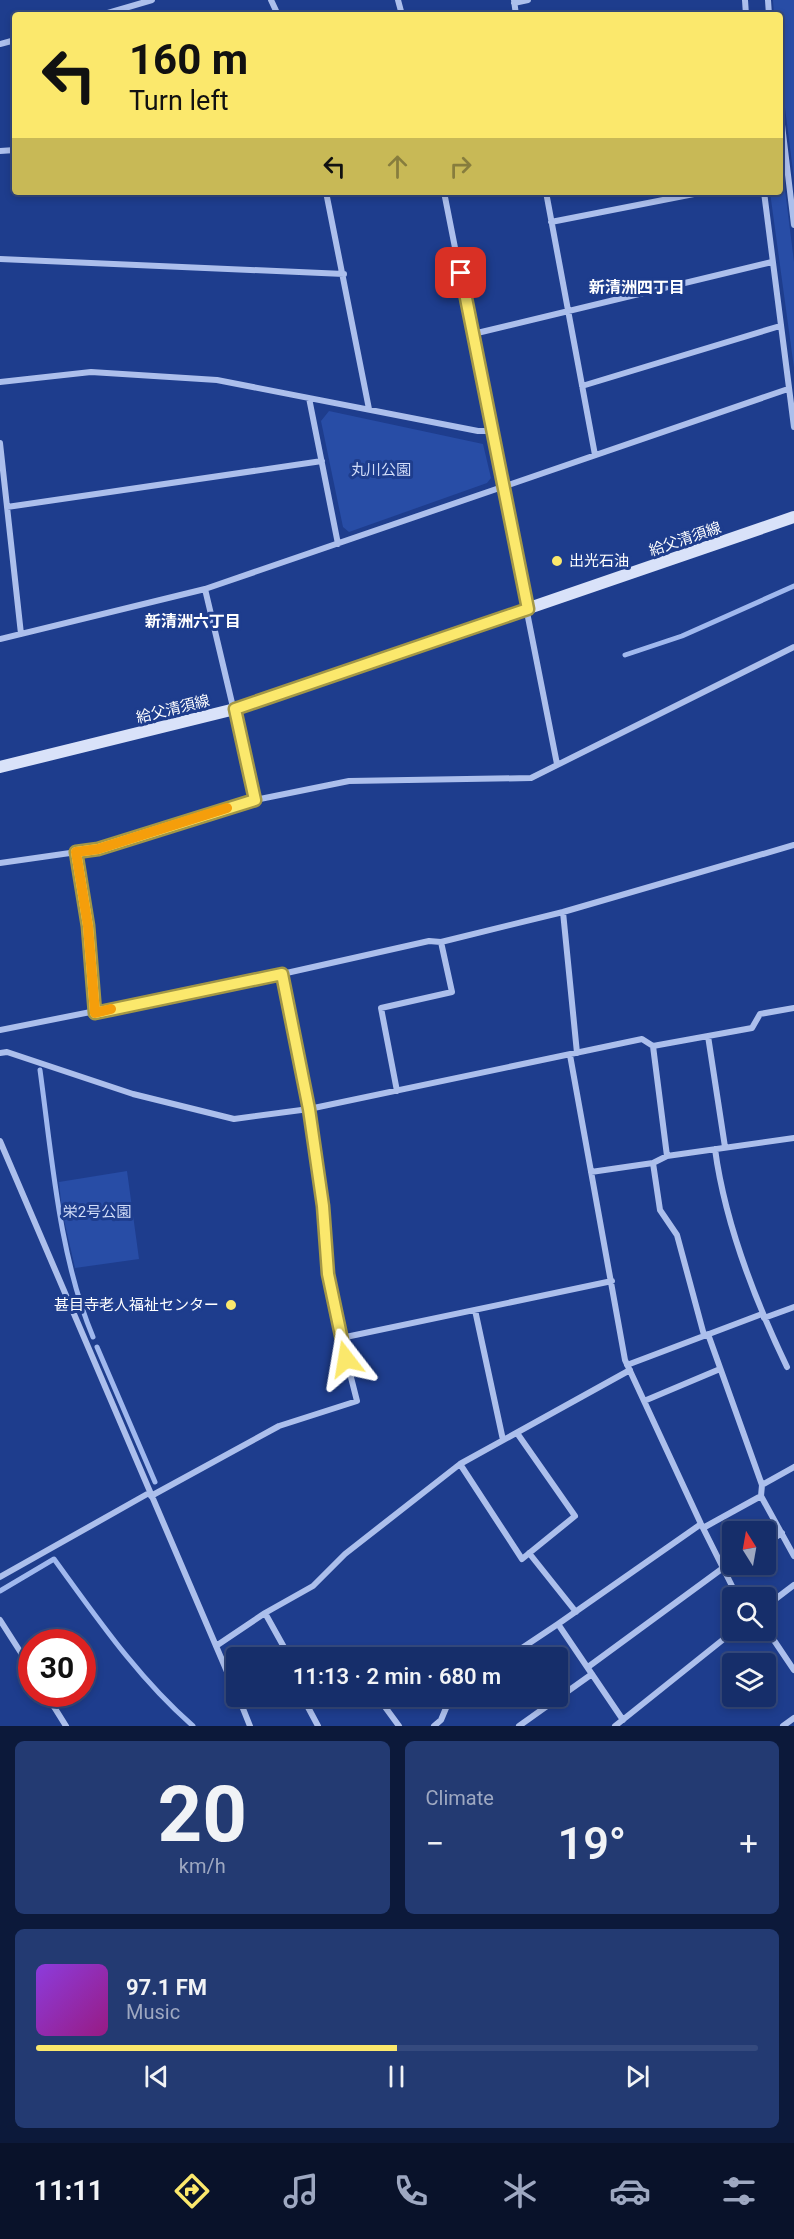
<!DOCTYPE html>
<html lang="en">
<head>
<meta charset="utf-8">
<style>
  :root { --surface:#162e6a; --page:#233a72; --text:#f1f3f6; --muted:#9ea8c1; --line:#354a7e; --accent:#fbe86c }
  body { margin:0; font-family:Roboto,"Noto Sans JP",sans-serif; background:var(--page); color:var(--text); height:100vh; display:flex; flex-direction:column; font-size:22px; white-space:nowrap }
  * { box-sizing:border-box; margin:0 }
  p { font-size:20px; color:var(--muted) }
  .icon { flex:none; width:33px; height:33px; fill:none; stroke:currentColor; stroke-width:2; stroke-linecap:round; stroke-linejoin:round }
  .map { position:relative; height:1726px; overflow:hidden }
  .drawer { display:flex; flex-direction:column; gap:15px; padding:15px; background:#0c193a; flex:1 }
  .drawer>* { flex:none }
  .hud { position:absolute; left:12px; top:12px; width:771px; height:183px; border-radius:6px; box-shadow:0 3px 9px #0003,0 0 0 2px var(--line); background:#fbe86c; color:#111; overflow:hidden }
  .needle { width:39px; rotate:349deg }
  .tools { position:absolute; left:722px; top:1521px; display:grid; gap:12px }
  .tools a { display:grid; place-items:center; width:54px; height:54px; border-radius:6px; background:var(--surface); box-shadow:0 3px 9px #0003,0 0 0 2px var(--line); font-size:30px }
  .speed { position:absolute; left:18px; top:1629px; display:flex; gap:12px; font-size:30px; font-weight:700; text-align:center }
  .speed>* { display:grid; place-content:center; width:78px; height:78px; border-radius:50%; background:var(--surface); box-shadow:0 3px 9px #0003,0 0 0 2px var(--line); line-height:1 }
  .speed .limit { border:9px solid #d22; background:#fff; color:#111 }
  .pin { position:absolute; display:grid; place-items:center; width:51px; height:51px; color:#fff; margin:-26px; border-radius:12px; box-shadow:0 3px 9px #0006 }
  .me { position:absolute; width:66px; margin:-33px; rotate:346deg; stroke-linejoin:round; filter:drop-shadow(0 0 4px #0008) }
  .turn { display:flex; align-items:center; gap:21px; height:126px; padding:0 18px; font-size:27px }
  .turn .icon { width:78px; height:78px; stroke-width:2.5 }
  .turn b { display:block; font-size:42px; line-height:51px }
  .lanes { display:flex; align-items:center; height:57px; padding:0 18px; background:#0003; justify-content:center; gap:30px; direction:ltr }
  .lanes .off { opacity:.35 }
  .big { font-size:45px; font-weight:600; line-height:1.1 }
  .drawer .tile { flex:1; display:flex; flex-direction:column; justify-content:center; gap:9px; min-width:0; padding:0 21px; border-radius:9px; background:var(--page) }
  .drawer .dial { align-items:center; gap:0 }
  .dial b { font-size:78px; line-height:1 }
  .song { display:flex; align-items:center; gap:18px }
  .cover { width:72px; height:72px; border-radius:9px; background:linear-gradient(135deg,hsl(270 70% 55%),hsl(310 70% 35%)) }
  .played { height:6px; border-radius:3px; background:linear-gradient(90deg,var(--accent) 50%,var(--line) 50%) }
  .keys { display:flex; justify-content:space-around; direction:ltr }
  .heat { display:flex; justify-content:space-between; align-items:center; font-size:33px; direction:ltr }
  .drawer .tiles { flex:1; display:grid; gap:15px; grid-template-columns:1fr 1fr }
  .tile:last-child { grid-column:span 2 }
  .trip { position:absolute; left:226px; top:1647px; width:342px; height:60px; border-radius:6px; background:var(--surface); box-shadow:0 3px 9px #0003,0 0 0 2px var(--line); font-weight:600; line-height:60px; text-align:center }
  .tabs { display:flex; height:96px; justify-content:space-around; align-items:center; background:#09122a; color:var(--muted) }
  .tabs .icon { width:42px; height:42px }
  .tabs .active { color:var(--accent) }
  .tabs b { font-size:27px; color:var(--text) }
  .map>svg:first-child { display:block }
  .green { fill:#284da6 }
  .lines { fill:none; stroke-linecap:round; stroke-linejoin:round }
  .stream { stroke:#a0b8ee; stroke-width:5 }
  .minor { stroke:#acbfec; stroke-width:6 }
  .secondary { stroke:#d9e2f9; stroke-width:12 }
  .route-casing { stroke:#a39746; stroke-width:15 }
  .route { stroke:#fbe86c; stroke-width:10 }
  .slow { stroke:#f59e0b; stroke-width:10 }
  .poi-dot { fill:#fbe86c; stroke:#1e3d8d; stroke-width:2 }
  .labels { text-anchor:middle; stroke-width:6; stroke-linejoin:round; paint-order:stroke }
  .park-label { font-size:15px; fill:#d2ddf9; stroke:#1e3d8d }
  .street-label { font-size:15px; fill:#fff; stroke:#1e3d8d }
  .poi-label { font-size:15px; fill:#fff; stroke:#1e3d8d; text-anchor:start }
  .neighbourhood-label { font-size:16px; font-weight:bold; fill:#fff; stroke:#1e3d8d }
</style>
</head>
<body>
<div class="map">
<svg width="794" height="1726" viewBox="0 0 794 1726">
  <rect width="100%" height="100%" fill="#1e3d8d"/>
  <path class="green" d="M773 0H794V179L780 68V15H774Z
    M780 149 794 262V368L770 192H780Z
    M329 411 483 444 491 478 487 483 349 532 343 527 321 421Z
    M127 1171 139 1259 75 1268 62 1211 59 1182Z"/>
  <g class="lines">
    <path class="stream" d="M625 655 682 636 794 586
      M40 1070C52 1157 59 1256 93 1337
      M97 1347 155 1482
      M0 1591 54 1559C97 1618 138 1678 193 1726"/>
    <path class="minor" d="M271 0 278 15
      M398 0 402 15
      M514 0 516 15
      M745 0 746 15
      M768 0 769 15
      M514 3 528 0
      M101 15 152 0
      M0 44 15 40
      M780 108 794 225
      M0 151 15 150
      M326 192 369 409
      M444 192 557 764
      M546 192 595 455
      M764 192 794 427
      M551 222 704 192
      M0 259 344 274
      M473 334 772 262
      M0 382 91 372 217 380 478 431H493
      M582 386 780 326
      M309 398 338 544
      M0 443 21 634
      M7 507 322 461
      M205 589 255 800
      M0 639 205 589 788 389
      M76 852 88 925 95 1013
      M0 863 98 849 255 800 349 781 531 778 794 647
      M563 912 577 1053
      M282 974 309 1109 323 1206 328 1274 341 1338
      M0 1030 282 974 429 941 441 942 563 912 794 845
      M708 1036 725 1147
      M653 1046 667 1156
      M0 1053 7 1052 133 1094 234 1119 309 1109 642 1039 653 1046 752 1028 760 1014 794 1008
      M570 1055 625 1360 701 1524 738 1598
      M397 1091 381 1008 452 992 441 942
      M0 1141 237 1695
      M715 1149C725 1224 754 1298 787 1367
      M653 1163 660 1210 677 1235 704 1335
      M591 1172 653 1163 667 1156 794 1138
      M475 1310 503 1440
      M764 1318 794 1307
      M708 1334 762 1485 761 1496 794 1556
      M627 1365 762 1314
      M644 1401 720 1369
      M460 1464 522 1559 575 1516 517 1433
      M762 1485 794 1467
      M151 1496 279 1426 357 1401 341 1338 612 1281
      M703 1528 761 1496
      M765 1544 782 1533
      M529 1553 576 1612
      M724 1570 733 1564
      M0 1577 149 1493
      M765 1607 794 1585
      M265 1613 290 1658
      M0 1620 32 1670
      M765 1627 794 1670
      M216 1646 265 1613 313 1586 345 1554 460 1464 630 1370
      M500 1658 516 1652 558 1624
      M588 1667 723 1568
      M46 1694 66 1726
      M238 1696 250 1726
      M302 1696 318 1726
      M377 1696 399 1726
      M623 1720 558 1624 701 1524
      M434 1726 441 1720 451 1696
      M519 1726 592 1674
      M615 1726 735 1630
      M783 1726 794 1718"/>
    <path class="secondary" d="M0 767 235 709 794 517"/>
  </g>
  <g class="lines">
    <g class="route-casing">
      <path id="route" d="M346 1359 328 1274 323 1206 309 1109 282 974 95 1013 88 926 76 852 98 849 255 800 235 709 528 609 461 273"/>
    </g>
    <use href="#route" class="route"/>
    <path class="slow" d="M111 1009 95 1013 88 926 76 852 98 849 227 808"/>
  </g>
  <g class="poi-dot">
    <circle cx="557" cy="561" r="6"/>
    <circle cx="231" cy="1305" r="6"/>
  </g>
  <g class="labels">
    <g class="park-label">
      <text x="381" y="475">丸川公園</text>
      <text x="97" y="1217">栄2号公園</text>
    </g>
    <g class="street-label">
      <text transform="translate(685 539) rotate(-19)" y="5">給父清須線</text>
      <text transform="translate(173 709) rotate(-14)" y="5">給父清須線</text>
    </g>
    <g class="poi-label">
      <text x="569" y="566">出光石油</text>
      <text x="219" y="1310" text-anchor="end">甚目寺老人福祉センター</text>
    </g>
    <g class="neighbourhood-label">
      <text x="637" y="293">新清洲四丁目</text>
      <text x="193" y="627">新清洲六丁目</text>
    </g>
  </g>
</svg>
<div class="tools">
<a><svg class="needle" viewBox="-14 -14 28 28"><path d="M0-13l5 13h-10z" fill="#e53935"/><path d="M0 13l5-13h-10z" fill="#9ea8c1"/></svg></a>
<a><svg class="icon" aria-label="search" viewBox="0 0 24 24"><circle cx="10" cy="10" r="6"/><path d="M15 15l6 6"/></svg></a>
<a><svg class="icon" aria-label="layers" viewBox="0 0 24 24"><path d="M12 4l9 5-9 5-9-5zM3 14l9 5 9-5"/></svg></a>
</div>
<div class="speed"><div class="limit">30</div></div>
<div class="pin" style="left:461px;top:273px;background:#d93025"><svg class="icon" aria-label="arrive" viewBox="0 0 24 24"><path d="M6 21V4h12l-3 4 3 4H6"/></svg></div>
<svg class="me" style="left:346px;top:1359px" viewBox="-20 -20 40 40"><path d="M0-17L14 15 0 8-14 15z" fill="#fbe86c" stroke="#fff" stroke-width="4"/></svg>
<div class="trip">11:13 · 2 min · 680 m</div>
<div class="hud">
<div class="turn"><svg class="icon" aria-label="left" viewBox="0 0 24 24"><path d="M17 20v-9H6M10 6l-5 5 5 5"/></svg><div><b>160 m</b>Turn left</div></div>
<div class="lanes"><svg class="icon" aria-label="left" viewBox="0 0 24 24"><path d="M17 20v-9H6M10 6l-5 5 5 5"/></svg><svg class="icon off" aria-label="ahead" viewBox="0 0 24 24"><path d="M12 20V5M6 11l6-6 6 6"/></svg><svg class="icon off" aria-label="right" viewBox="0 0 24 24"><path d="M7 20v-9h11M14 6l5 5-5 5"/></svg></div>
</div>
</div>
<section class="drawer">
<div class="tiles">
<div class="tile dial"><b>20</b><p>km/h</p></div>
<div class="tile"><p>Climate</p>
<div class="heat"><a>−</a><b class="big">19°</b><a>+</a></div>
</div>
<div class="tile">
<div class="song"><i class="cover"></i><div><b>97.1 FM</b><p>Music</p></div></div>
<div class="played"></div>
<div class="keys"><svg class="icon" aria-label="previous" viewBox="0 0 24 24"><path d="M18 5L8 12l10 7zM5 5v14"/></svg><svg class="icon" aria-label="pause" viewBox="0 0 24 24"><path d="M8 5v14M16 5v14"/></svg><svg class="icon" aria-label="next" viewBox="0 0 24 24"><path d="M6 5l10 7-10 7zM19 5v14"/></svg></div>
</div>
</div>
</section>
<nav class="tabs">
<b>11:11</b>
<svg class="icon active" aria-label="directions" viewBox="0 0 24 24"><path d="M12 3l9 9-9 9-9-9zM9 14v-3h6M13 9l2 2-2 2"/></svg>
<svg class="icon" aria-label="music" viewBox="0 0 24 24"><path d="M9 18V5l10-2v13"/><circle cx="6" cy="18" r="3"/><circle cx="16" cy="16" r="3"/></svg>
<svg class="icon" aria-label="phone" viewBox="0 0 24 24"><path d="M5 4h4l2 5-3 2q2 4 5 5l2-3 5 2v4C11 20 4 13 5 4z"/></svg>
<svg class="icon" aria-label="climate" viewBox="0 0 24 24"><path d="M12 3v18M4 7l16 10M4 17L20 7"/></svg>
<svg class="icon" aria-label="car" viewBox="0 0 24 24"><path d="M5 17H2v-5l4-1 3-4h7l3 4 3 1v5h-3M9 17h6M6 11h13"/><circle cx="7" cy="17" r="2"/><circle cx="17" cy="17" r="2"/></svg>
<svg class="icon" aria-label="filters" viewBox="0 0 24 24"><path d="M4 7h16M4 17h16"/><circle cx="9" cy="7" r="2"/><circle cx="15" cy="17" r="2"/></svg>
</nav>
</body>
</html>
